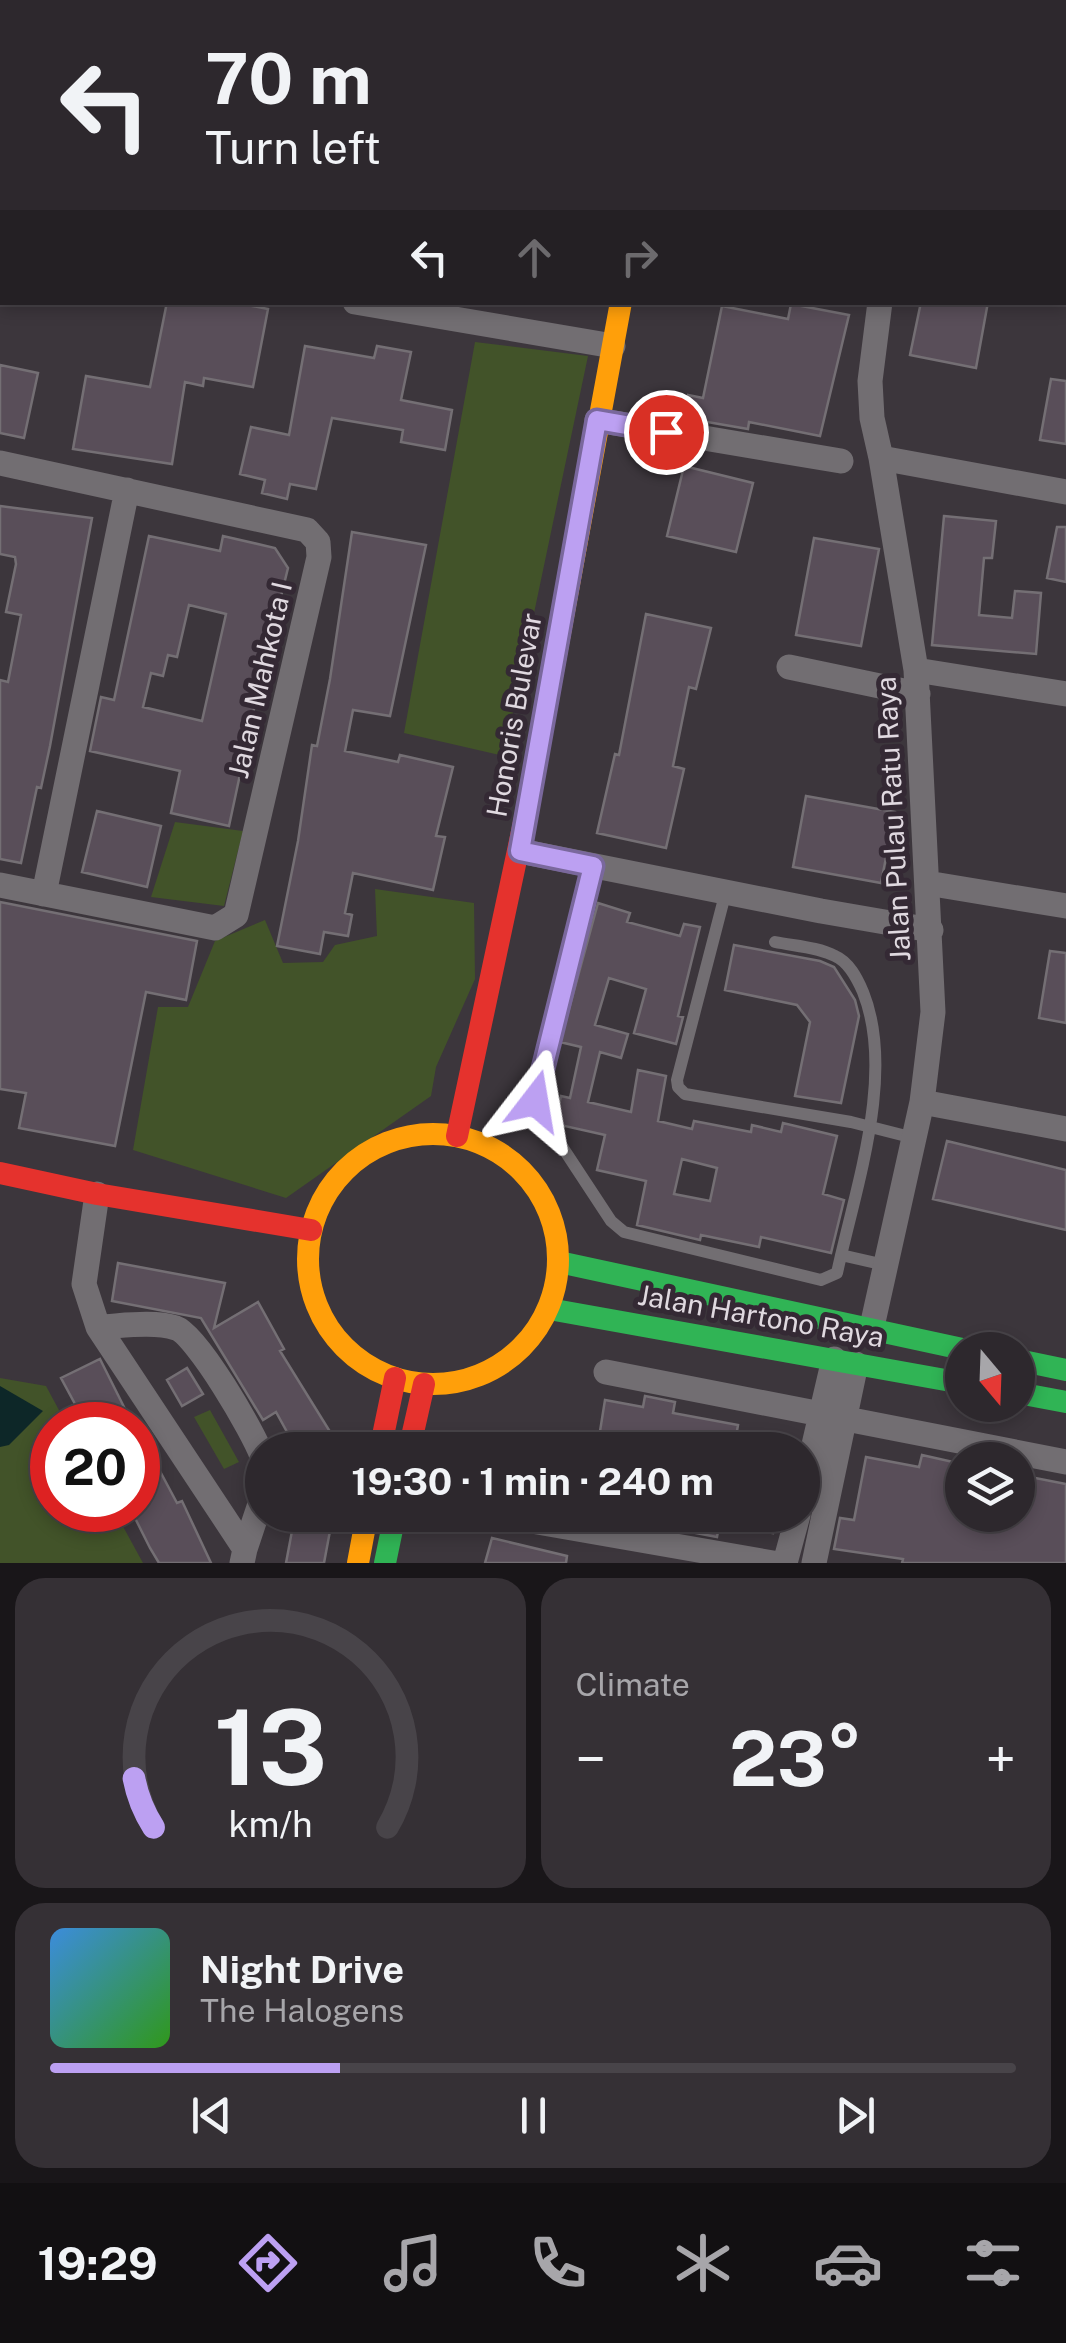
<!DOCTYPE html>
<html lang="en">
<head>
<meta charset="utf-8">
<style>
  :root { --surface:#2d282d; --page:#353035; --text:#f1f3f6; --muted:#a7a6aa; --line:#484449; --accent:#bca0f2 }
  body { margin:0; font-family:"Public Sans",sans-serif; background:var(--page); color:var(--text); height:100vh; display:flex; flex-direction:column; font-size:38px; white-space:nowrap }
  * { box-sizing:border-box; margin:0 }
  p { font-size:32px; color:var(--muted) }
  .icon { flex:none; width:55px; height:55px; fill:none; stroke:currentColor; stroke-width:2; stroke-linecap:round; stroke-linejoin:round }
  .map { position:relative; height:1563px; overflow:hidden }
  .drawer { display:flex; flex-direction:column; gap:15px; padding:15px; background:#191619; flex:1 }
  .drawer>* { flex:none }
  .top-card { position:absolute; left:0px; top:0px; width:1068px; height:305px; box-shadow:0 5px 15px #0003,0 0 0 2px var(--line); background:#2d282d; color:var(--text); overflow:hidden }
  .needle { width:65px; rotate:161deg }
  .fabs { position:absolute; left:945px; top:1332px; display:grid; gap:20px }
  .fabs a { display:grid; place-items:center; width:90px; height:90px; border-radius:50%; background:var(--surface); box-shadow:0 5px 15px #0003,0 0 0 2px var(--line); font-size:50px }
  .speed { position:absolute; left:30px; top:1402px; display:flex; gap:20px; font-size:50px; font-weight:700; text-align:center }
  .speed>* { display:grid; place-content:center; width:130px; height:130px; border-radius:50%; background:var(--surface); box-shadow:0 5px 15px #0003,0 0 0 2px var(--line); line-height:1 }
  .speed .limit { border:15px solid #d22; background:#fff; color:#111 }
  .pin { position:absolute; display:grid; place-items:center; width:85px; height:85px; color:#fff; margin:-42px; border:5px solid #fff; border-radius:50%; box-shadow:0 2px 10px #0007 }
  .me { position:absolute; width:110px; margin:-55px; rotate:14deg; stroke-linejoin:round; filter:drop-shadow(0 0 8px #0008) }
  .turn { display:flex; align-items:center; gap:35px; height:210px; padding:0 40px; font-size:45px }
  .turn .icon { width:130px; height:130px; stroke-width:2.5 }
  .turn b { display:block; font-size:70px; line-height:85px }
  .lanes { display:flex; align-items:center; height:95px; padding:0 40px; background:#0003; justify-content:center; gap:50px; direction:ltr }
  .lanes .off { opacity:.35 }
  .big { font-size:75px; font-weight:700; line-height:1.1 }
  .drawer .card { flex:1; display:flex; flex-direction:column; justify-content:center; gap:15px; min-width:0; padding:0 35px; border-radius:30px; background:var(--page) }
  .drawer .dial { align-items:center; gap:0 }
  .dial svg { height:260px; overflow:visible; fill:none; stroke:var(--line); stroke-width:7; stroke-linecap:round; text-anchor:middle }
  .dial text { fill:var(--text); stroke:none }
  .song { display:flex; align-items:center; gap:30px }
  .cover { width:120px; height:120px; border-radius:15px; background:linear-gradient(135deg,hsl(210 70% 55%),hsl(110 70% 35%)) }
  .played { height:10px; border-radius:5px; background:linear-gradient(90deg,var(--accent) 30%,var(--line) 30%) }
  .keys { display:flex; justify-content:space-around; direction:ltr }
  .heat { display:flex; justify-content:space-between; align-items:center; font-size:55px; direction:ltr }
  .drawer .tiles { flex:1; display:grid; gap:15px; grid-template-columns:1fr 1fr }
  .card:last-child { grid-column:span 2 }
  .trip { position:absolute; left:245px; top:1432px; width:575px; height:100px; border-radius:50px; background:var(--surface); box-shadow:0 5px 15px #0003,0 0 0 2px var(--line); font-weight:700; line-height:100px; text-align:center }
  .tab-bar { display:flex; height:160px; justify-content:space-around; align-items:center; background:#121012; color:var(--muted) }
  .tab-bar .icon { width:70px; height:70px }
  .tab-bar .active { color:var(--accent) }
  .tab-bar b { font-size:45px; color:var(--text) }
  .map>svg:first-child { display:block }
  .built { fill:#493948 }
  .green { fill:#425329 }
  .water { fill:#0d2728 }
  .building { fill:#594e59; stroke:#746f74; stroke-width:2.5; fill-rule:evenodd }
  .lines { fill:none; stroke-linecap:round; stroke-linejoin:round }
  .lane { stroke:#726e72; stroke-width:12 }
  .street { stroke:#726e72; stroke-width:25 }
  .fast { stroke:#30b455; stroke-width:22 }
  .slow { stroke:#ff9f0a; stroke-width:22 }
  .jam { stroke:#e5322d; stroke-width:22 }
  .route-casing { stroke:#7a689d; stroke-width:25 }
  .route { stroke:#bca0f2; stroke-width:18 }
  .labels { text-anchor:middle; stroke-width:10; stroke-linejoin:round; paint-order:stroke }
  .street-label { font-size:28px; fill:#e0d9e0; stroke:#342934 }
</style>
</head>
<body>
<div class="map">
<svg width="1066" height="1563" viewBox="0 0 1066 1563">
  <rect width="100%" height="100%" fill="#3c363c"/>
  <path class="built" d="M0 0H644L2 2V18Z"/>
  <path class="green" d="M475 342 588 356 504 756 404 733Z
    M175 822 243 831 224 906 151 897Z
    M375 889 474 903 475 979 436 1067 431 1096 286 1198 133 1150 158 1007H188L215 941 265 920 283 963 323 962 335 945 377 936Z
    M0 1378 46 1386 67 1425H52V1510H114L143 1563H0Z
    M210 1410 239 1462 224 1469 194 1417Z"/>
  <path class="water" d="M0 1386 43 1411 9 1445 0 1447Z"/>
  <path class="building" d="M167 302H232L268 309 253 387 204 378 203 386 185 382 172 464 73 449 86 376 150 387Z
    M921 302H988L976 368 910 355Z
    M791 304 849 315 820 436 749 422 748 429 684 418 688 395 703 398 722 306 788 319Z
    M305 346 374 358 377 346 411 352 401 400 452 410 445 450 401 442 403 430 332 418 316 489 290 484 287 499 262 493 265 480 240 474 251 427 289 435Z
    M0 365 38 373 24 438 0 433Z
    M1051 379 1066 381V444L1040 440Z
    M684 466 753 483 736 552 667 536Z
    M0 506 92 518 50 746 41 788 37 787 21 863 0 859V680L8 682 21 615 6 612 16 564 15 557 0 554Z
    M944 516 996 521 992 558H984L979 615 1012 618 1015 591 1041 593 1036 654 932 645Z
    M1057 527H1066V582L1047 578Z
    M352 532 426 545 390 716 353 710 345 751 398 762 400 755 453 767 436 836 445 837 433 890 353 873 345 913 352 915 348 936 324 932 320 954 277 946 298 841 312 745 317 746 330 679Z
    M149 536 220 551 223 536 275 548 288 568 273 629 280 631 268 683 260 681 229 826 171 813 180 771 90 751 101 697 114 700ZM189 605 226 614 202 721 143 707 151 673 163 676 168 655 177 657Z
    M814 538 879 549 861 646 796 635Z
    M646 614 711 628 696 689 689 687 673 766 684 769 666 848 597 833 615 754 619 755Z
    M806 796 895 812 881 883 793 867Z
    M97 811 161 826 147 887 82 872Z
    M0 902 197 941 186 1000 146 992 115 1146 19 1128 26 1093 0 1089Z
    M598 903 630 913 627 922 680 936 684 924 700 927 678 1016 683 1017 676 1044 634 1033 646 989 609 978 595 1025 628 1034 621 1058 600 1052 588 1102 631 1112 638 1070 666 1076 658 1121 692 1129 694 1121 751 1132 752 1125 781 1132 783 1123 837 1136 823 1194 844 1200 831 1253 761 1237 759 1247 701 1235 700 1240 637 1225 646 1181 597 1170 605 1135 560 1125 556 1119 561 1096 570 1098 581 1047 560 1042ZM682 1159 717 1168 710 1201 674 1194Z
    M734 945 820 961 834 967 855 1000 859 1016 841 1103 795 1096 810 1022 797 1005 725 990Z
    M1050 951 1066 953V1023L1039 1018Z
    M947 1141 1066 1170V1230L933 1199Z
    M118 1263 225 1283 214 1328 258 1302 284 1349 280 1351 337 1443 323 1450H297L276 1412 263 1420 201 1318 112 1301Z
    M100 1359 133 1425H77L68 1408 75 1404 61 1378Z
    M187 1368 203 1394 182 1406 167 1380Z
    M645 1396 675 1402 673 1413 738 1425 737 1431 793 1440 792 1450H597L605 1400 643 1407Z
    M138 1430 177 1503 182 1501 211 1563H159L150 1548 131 1510H138Z
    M922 1455 962 1464V1515H1018L1020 1475 1066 1484V1563H902L903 1559 834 1549 840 1518 854 1520 866 1457 919 1467Z
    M295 1515H333L324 1563H286Z
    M639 1515H776L773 1533 720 1526V1521L717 1537 638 1522Z
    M492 1538 567 1556 566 1563H485Z"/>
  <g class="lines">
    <path class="lane" d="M590 0 601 2
      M63 2V0
      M132 2V0
      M593 866 535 1101 538 1110 611 1221 624 1232 821 1280 837 1273C855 1189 896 1074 863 992 857 978 849 962 835 956 818 947 794 946 775 942
      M726 891 677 1080 678 1087 685 1094 851 1122 914 1138
      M841 1255 885 1265"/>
    <path class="street" d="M941 2 942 0
      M0 39 2 43
      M1065 50 1066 51
      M0 113 2 104
      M0 242H2
      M1065 267H1066
      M355 302 613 346
      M597 420 841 461
      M881 458 1066 492
      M0 463 307 530 318 542 319 557 236 915 215 928 0 885
      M789 667 918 694
      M916 670 1066 694
      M520 851 821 911 931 930
      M927 883 1066 906
      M44 894 127 490
      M922 1102 1066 1129
      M97 1194 84 1284 98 1327 245 1549 242 1563
      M98 1327C122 1326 153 1321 176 1328 197 1335 254 1433 262 1456
      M871 1331 922 1102 933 1012 916 670 881 458 872 418 870 381 880 302
      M606 1372 1066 1462
      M802 1496 834 1359
      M497 1515 773 1563
      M245 1549 262 1498
      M785 1563 798 1515
      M814 1563 856 1364"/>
    <path class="fast" d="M559 1262 967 1350
      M549 1309 962 1383
      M1018 1360 1066 1370
      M1018 1393 1066 1402
      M385 1563 395 1515"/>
    <path class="slow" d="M678 0V2
      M532 785 621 302
      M308 1259a125 125 0 1 1 250 0a125 125 0 1 1-250 0Z
      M358 1563 367 1515"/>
    <path class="jam" d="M457 1136 532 785
      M0 1173 97 1194 311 1230
      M380 1450 395 1378
      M409 1450 424 1384"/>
  </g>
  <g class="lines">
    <g class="route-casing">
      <path id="route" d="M535 1101 593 866 520 851 597 420 666 432"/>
    </g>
    <use href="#route" class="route"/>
  </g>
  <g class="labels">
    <g class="street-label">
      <text transform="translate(260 680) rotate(-77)" y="10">Jalan Mahkota I</text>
      <text transform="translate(514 715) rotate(-80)" y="10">Honoris Bulevar</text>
      <text transform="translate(893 819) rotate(-93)" y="10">Jalan Pulau Ratu Raya</text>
      <text transform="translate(761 1316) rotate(10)" y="10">Jalan Hartono Raya</text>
    </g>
  </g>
</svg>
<div class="fabs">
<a><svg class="needle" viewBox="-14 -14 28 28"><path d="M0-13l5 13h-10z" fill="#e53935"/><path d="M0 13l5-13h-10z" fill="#a7a6aa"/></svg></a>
<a><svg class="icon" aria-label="layers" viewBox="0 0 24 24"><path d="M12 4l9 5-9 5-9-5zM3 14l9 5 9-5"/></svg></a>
</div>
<div class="speed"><div class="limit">20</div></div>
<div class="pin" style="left:666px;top:432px;background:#d93025"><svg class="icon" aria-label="arrive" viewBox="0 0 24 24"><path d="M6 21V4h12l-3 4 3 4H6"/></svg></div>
<svg class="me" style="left:535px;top:1101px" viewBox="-20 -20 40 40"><path d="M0-17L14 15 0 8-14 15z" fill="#bca0f2" stroke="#fff" stroke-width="4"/></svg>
<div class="trip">19:30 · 1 min · 240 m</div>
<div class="top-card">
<div class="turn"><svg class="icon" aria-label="left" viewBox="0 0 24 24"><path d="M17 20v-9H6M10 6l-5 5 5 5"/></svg><div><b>70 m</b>Turn left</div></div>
<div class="lanes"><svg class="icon" aria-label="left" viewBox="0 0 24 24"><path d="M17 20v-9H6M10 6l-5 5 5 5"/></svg><svg class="icon off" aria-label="ahead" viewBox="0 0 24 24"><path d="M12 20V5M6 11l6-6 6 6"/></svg><svg class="icon off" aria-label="right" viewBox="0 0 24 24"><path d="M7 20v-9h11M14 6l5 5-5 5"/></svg></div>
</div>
</div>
<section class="drawer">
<div class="tiles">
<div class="card dial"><svg viewBox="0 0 100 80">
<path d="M14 69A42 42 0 1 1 86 69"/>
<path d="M14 69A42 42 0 0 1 8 54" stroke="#bca0f2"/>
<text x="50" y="56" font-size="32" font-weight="700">13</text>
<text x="50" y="72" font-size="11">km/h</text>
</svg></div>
<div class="card"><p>Climate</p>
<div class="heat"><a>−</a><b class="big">23°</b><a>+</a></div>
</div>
<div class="card">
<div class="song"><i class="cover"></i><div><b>Night Drive</b><p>The Halogens</p></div></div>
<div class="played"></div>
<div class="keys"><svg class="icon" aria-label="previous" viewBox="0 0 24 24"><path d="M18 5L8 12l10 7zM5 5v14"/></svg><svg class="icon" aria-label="pause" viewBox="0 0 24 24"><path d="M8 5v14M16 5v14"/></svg><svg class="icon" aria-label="next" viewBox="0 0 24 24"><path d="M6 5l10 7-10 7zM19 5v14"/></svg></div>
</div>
</div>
</section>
<nav class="tab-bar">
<b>19:29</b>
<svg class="icon active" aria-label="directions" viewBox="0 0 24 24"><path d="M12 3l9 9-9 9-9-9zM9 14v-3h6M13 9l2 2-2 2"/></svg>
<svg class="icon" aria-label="music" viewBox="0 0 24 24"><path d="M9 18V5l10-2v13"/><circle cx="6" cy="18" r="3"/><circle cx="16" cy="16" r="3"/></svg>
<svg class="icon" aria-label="phone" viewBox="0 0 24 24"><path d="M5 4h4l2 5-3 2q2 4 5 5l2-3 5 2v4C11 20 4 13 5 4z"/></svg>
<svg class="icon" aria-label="climate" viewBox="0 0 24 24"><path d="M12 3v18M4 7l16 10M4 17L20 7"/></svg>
<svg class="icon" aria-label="car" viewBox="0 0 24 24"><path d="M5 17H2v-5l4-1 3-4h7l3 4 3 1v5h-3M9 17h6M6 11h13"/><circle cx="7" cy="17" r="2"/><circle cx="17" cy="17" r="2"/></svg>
<svg class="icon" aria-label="filters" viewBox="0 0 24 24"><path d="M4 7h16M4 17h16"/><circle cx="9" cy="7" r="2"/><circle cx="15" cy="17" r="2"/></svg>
</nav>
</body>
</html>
